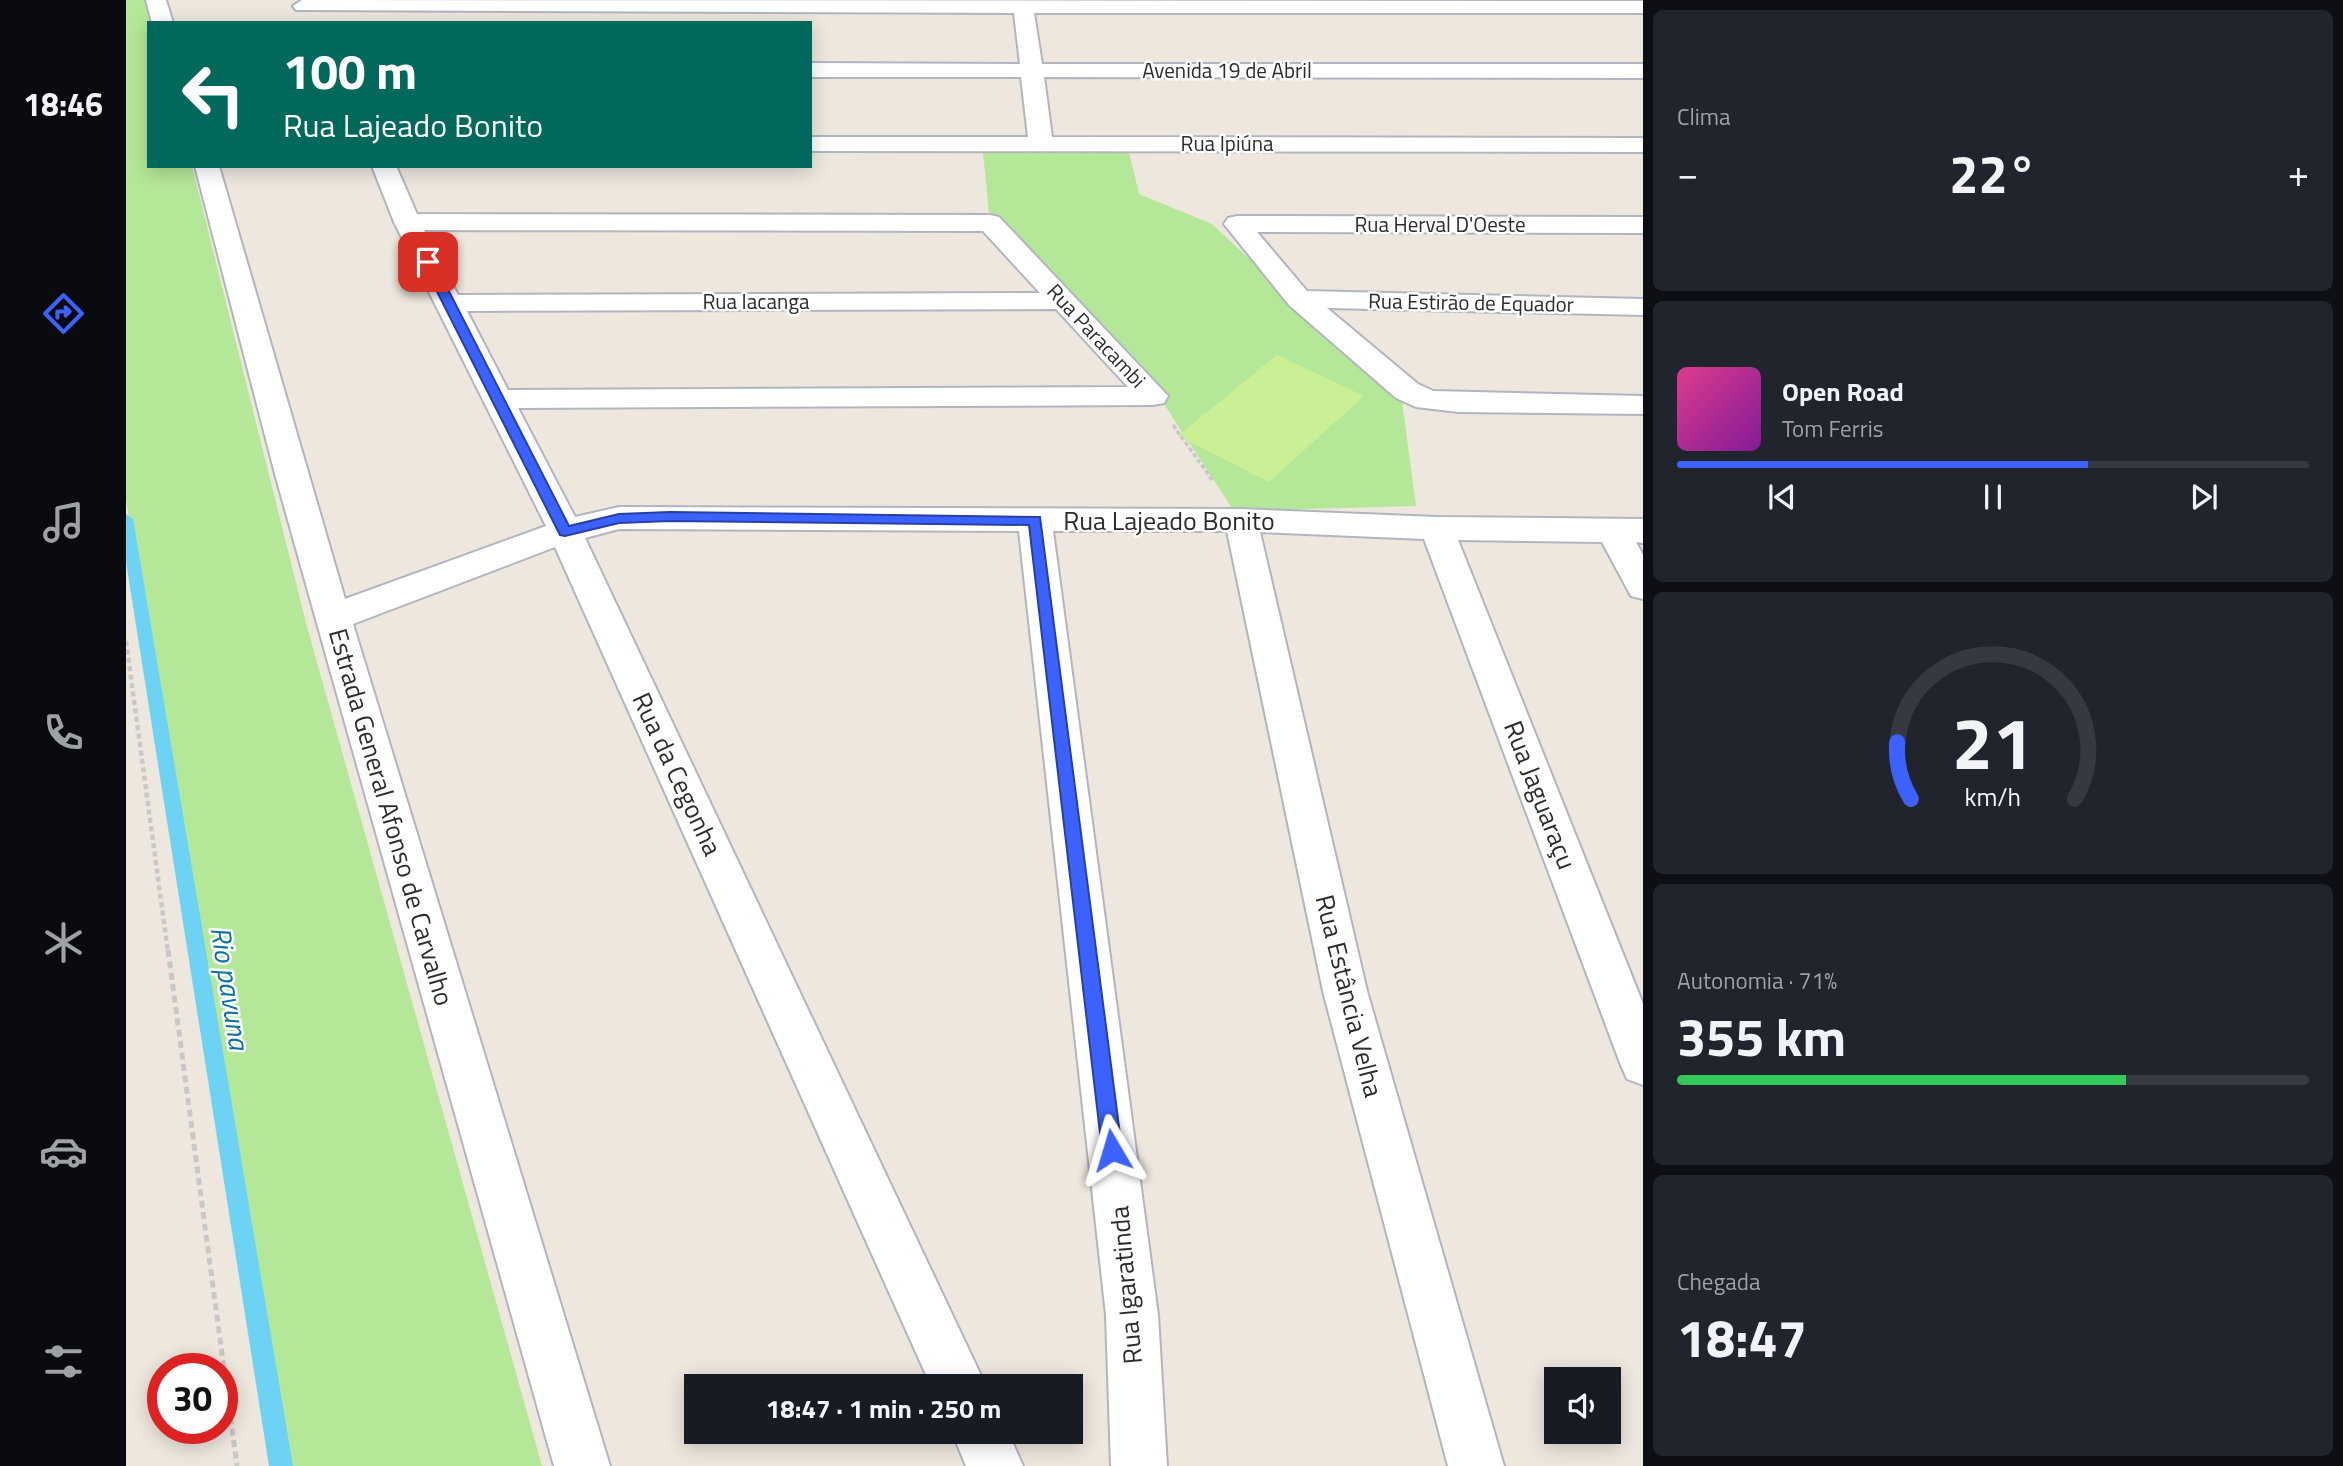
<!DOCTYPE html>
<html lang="pt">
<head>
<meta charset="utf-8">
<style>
  :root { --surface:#171b24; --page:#20242c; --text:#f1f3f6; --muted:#9ea1a6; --line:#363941; --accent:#3b62ff }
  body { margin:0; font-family:"Titillium Web",sans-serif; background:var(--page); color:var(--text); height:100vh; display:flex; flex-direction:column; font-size:26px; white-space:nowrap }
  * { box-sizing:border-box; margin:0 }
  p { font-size:23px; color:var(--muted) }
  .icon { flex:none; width:38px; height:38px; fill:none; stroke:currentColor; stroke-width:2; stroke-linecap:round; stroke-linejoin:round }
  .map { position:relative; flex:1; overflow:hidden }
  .details { display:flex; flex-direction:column; gap:10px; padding:10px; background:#0d0f14; width:700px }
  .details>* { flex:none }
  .top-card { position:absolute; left:21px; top:21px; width:665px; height:147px; border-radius:0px; box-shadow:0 4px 18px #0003; background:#00695c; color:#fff; overflow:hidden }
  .tools { position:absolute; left:1418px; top:1367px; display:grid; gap:14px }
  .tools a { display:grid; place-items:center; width:77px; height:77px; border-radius:0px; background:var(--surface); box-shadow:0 4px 18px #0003; font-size:35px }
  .speed { position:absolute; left:21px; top:1353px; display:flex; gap:14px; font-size:35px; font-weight:700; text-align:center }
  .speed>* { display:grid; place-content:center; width:91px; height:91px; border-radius:50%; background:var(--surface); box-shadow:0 4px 18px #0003; line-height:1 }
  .speed .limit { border:10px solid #d22; background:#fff; color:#111 }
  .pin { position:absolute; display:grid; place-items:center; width:60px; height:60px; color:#fff; margin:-30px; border-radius:14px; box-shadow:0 4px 10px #0006 }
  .me { position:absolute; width:77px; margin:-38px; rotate:353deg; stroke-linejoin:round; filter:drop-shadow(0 0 5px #0008) }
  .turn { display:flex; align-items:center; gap:24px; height:147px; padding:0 21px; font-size:32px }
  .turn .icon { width:91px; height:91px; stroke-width:2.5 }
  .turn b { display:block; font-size:49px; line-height:60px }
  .big { font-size:52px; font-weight:700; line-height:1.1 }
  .details .tile { flex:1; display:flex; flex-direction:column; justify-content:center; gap:10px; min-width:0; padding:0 24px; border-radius:10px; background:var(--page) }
  .details .dial { align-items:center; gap:0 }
  .dial svg { height:182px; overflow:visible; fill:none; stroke:var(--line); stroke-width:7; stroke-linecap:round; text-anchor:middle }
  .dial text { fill:var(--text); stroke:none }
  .song { display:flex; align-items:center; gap:21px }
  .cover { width:84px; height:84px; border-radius:10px; background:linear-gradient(135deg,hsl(330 70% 55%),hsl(290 70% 35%)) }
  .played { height:7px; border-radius:4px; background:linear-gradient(90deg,var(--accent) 65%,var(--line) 65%) }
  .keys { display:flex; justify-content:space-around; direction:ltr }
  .heat { display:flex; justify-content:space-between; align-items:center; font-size:38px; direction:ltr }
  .charge { height:10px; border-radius:5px; background:linear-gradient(90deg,#34c759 71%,var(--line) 0) }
  .trip { position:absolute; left:558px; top:1374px; width:399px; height:70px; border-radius:0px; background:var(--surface); box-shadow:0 4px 18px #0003; font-weight:700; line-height:70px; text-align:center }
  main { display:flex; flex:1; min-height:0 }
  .tab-bar { display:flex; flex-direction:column; width:126px; justify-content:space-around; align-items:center; background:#090b0e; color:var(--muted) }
  .tab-bar .icon { width:49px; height:49px }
  .tab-bar .selected { color:var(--accent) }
  .tab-bar b { font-size:32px; color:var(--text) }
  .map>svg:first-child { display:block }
  .green { fill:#b5e799 }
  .pitch { fill:#caef94 }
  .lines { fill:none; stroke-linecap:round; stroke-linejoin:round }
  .stream { fill:#6dd3f4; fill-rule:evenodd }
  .minor-casing { stroke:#b2b5c0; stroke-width:4 }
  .path-far2 { stroke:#c8c8c8; stroke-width:3.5; stroke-dasharray:4.5 2.5; stroke-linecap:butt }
  .path-far1 { stroke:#c8c8c8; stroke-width:4.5; stroke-dasharray:5 3.5; stroke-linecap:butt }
  .path { stroke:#c8c8c8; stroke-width:5; stroke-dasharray:7 4.5; stroke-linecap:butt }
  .minor { fill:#fff; fill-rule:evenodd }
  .route { fill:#3b62ff; stroke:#2640a6; stroke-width:2 }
  .labels { text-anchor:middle; stroke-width:5; stroke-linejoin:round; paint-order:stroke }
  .far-street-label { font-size:21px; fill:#2c2c2c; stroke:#fff }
  .street-label { font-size:26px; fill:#2c2c2c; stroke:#fff }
  .water-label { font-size:28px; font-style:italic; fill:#0771a5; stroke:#fff }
</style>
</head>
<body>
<main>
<nav class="tab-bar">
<b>18:46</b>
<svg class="icon selected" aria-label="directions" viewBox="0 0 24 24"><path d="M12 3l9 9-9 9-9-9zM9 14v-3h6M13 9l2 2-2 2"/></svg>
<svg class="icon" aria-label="music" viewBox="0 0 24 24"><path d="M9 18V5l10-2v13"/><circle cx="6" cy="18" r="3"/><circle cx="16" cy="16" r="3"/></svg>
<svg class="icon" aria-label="phone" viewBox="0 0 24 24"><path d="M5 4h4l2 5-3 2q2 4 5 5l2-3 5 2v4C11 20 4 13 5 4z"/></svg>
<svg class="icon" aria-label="climate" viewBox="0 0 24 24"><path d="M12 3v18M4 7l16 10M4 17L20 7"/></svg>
<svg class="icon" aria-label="car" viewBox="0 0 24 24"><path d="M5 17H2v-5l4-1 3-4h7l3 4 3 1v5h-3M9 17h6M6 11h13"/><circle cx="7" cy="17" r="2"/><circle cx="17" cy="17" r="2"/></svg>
<svg class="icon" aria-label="filters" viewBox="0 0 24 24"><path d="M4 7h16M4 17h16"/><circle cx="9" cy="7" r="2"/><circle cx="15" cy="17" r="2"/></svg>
</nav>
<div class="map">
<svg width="1517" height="1466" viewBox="0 0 1517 1466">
  <rect width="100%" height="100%" fill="#eee7de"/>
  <path class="green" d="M0 0H18L25 23H23V166H66L180 623 416 1466H148L0 499Z
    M856 143 1001 144 1013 194 1086 224 1276 401 1290 506 1108 511 1032 395 864 223Z"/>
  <path class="pitch" d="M1151 355 1238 396 1143 482 1052 436Z"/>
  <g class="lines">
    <path class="stream" d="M0 514 7 519 167 1466H143L0 562Z"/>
    <g class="minor-casing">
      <path id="minor" d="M20 0H40L47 23H26Z
        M176 0 1517 1V13H908L916 64H1517V78L918 77 926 137 1517 138V152L684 151V137H902L895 77H684V63L894 64 888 13 170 10 167 6Z
        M69 166H93L219 599 420 526 268 222 246 166H270L291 214 864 215 873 217 1042 396 1038 403 1027 405 392 408 449 517 493 507 1115 509 1311 517 1517 519V543L1510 542 1517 555V599L1505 596 1476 542 1332 540 1517 1004V1085L1501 1079 1494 1063 1298 539 1134 532 1241 991 1378 1466H1322L1197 991 1101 531H927L1032 1315 1041 1466H985L980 1315 893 531 493 529 459 538 860 1386H805L429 547 227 624 484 1466H428L149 474ZM298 230 857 231 914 293 332 295ZM930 309 1002 387 382 390 341 311Z
        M1111 216 1517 217V233L1131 232 1181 291 1517 299V315L1201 308 1292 384 1307 391 1517 396V414L1332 412 1290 407 1270 398 1163 305 1098 224 1102 218Z
        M826 1432H882L897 1466H840Z"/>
    </g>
    <path class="path-far2" d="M1047 425 1087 481"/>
    <path class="path-far1" d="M0 641 42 952"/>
    <path class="path" d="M42 950 111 1466"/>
    <use href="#minor" class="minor"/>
  </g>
  <path class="route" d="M302 259 308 262 443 526 493 514 544 512 914 517 996 1150 993 1158 986 1161 979 1158 976 1150 903 525 544 521 493 523 439 536 434 535 296 262Z"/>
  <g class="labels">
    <g class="far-street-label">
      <text x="1101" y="78">Avenida 19 de Abril</text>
      <text x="1101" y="151">Rua Ipiúna</text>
      <text x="1314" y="232">Rua Herval D'Oeste</text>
      <text x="630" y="309">Rua Iacanga</text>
      <text transform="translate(1345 303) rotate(1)" y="7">Rua Estirão de Equador</text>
      <text transform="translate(970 336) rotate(47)" y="7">Rua Paracambi</text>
    </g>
    <g class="street-label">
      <text x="1043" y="530">Rua Lajeado Bonito</text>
      <text transform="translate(551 774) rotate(65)" y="9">Rua da Cegonha</text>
      <text transform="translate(1414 795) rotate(69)" y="9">Rua Jaguaraçu</text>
      <text transform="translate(265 817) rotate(74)" y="9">Estrada General Afonso de Carvalho</text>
      <text transform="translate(1223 996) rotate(76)" y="9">Rua Estância Velha</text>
      <text transform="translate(1000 1285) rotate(-95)" y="9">Rua Igaratinda</text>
    </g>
    <g class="water-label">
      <text transform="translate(104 988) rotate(81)" y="10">Rio pavuna</text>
    </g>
  </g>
</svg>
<div class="tools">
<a><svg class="icon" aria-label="sound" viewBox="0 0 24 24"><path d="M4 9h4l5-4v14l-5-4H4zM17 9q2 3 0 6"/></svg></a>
</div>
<div class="speed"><div class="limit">30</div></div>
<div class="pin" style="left:302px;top:262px;background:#d93025"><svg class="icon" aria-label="arrive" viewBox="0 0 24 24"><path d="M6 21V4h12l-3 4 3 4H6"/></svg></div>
<svg class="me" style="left:986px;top:1150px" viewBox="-20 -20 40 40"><path d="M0-17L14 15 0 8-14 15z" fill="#3b62ff" stroke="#fff" stroke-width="4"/></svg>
<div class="trip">18:47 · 1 min · 250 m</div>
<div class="top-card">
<div class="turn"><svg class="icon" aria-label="left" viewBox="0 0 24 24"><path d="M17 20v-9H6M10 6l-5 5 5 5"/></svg><div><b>100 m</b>Rua Lajeado Bonito</div></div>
</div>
</div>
<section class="details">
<div class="tile"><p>Clima</p>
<div class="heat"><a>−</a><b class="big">22°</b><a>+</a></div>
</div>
<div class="tile">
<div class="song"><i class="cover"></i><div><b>Open Road</b><p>Tom Ferris</p></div></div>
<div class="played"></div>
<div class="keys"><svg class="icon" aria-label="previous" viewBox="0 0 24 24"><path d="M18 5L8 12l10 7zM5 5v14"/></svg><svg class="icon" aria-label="pause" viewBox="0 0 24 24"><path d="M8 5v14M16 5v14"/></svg><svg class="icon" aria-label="next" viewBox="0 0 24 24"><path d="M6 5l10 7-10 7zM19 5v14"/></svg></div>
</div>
<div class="tile dial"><svg viewBox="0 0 100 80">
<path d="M14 69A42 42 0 1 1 86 69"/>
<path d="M14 69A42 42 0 0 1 8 44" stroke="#3b62ff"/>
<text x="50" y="56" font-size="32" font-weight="700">21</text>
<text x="50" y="72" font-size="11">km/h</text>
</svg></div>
<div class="tile"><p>Autonomia · 71%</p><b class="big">355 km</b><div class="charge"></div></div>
<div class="tile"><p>Chegada</p><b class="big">18:47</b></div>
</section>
</main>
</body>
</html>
